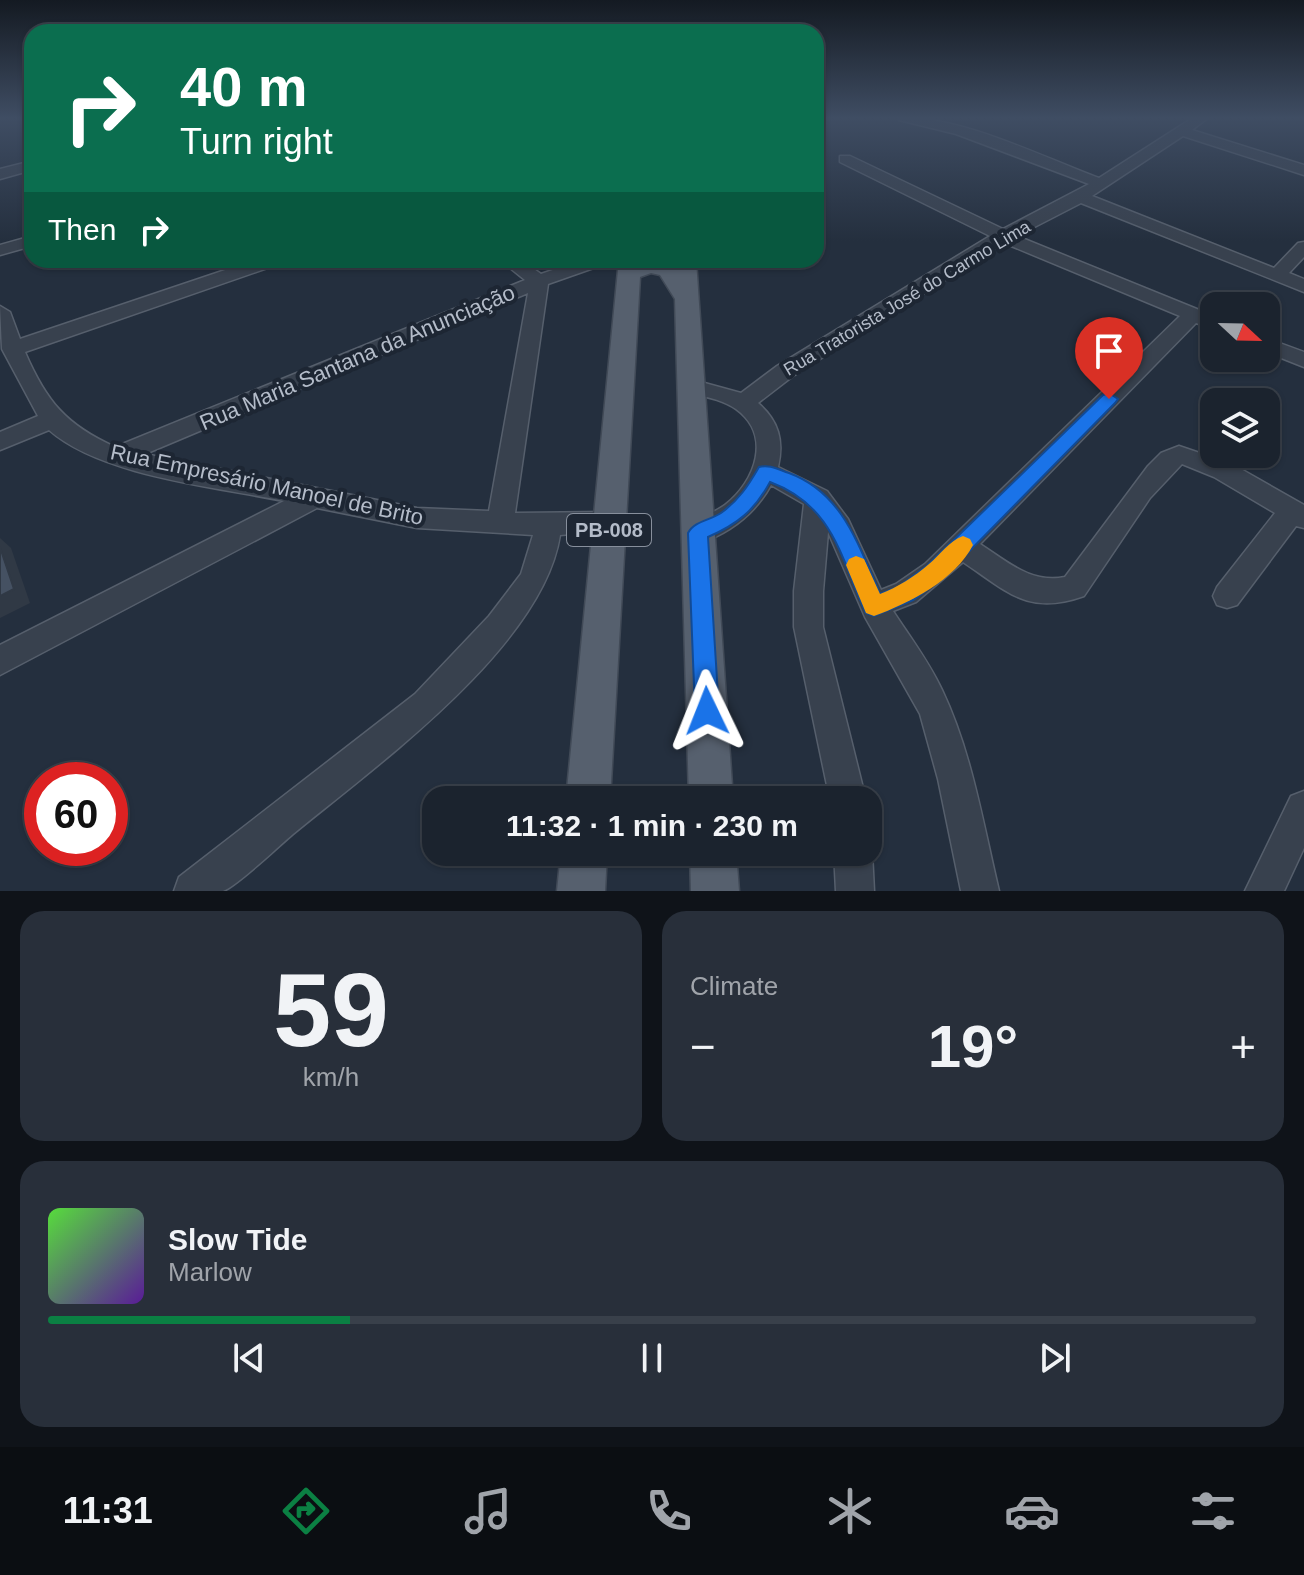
<!DOCTYPE html>
<html lang="en">
<head>
<meta charset="utf-8">
<style>
  :root { --surface:#1b232e; --page:#282f3a; --text:#f1f3f6; --muted:#a0a4aa; --line:#39404a; --accent:#0b8043 }
  body { margin:0; font-family:Helvetica,sans-serif; background:var(--page); color:var(--text); height:100vh; display:flex; flex-direction:column; font-size:30px; white-space:nowrap }
  * { box-sizing:border-box; margin:0 }
  p { font-size:26px; color:var(--muted) }
  .icon { flex:none; width:44px; height:44px; fill:none; stroke:currentColor; stroke-width:2; stroke-linecap:round; stroke-linejoin:round }
  .map { position:relative; height:891px; overflow:hidden }
  .side { display:flex; flex-direction:column; gap:20px; padding:20px; background:#0f1319; flex:1 }
  .side>* { flex:none }
  .top-card { position:absolute; left:24px; top:24px; width:800px; height:244px; border-radius:24px; box-shadow:0 2px 6px #0004,0 0 0 2px var(--line); background:#0b6e4f; color:#fff; overflow:hidden }
  .needle { width:52px; rotate:112deg }
  .buttons { position:absolute; left:1200px; top:292px; display:grid; gap:16px }
  .buttons a { display:grid; place-items:center; width:80px; height:80px; border-radius:16px; background:var(--surface); box-shadow:0 2px 6px #0004,0 0 0 2px var(--line); font-size:40px }
  .speed { position:absolute; left:24px; top:762px; display:flex; gap:16px; font-size:40px; font-weight:700; text-align:center }
  .speed>* { display:grid; place-content:center; width:104px; height:104px; border-radius:50%; background:var(--surface); box-shadow:0 2px 6px #0004,0 0 0 2px var(--line); line-height:1 }
  .speed .limit { border:12px solid #d22; background:#fff; color:#111 }
  .pin { position:absolute; display:grid; place-items:center; width:68px; height:68px; color:#fff; margin:-82px -34px; border-radius:50% 50% 50% 0; rotate:-45deg; box-shadow:0 0 8px #0007 }
  .pin .icon { rotate:45deg }
  .me { position:absolute; width:88px; margin:-44px; rotate:358deg; stroke-linejoin:round; filter:drop-shadow(0 0 6px #0008) }
  .turn { display:flex; align-items:center; gap:28px; height:168px; padding:0 24px; font-size:36px }
  .turn .icon { width:104px; height:104px; stroke-width:2.5 }
  .turn b { display:block; font-size:56px; line-height:68px }
  .then { display:flex; align-items:center; height:76px; padding:0 24px; background:#0003; gap:16px; font-size:30px }
  .big { font-size:60px; font-weight:600; line-height:1.1 }
  .side .card { flex:1; display:flex; flex-direction:column; justify-content:center; gap:12px; min-width:0; padding:0 28px; border-radius:24px; background:var(--page) }
  .side .dial { align-items:center; gap:0 }
  .dial b { font-size:104px; line-height:1 }
  .song { display:flex; align-items:center; gap:24px }
  .cover { width:96px; height:96px; border-radius:12px; background:linear-gradient(135deg,hsl(110 70% 55%),hsl(270 70% 35%)) }
  .played { height:8px; border-radius:4px; background:linear-gradient(90deg,var(--accent) 25%,var(--line) 25%) }
  .keys { display:flex; justify-content:space-around; direction:ltr }
  .heat { display:flex; justify-content:space-between; align-items:center; font-size:44px; direction:ltr }
  .side .tiles { flex:1; display:grid; gap:20px; grid-template-columns:1fr 1fr }
  .card:last-child { grid-column:span 2 }
  .trip { position:absolute; left:422px; top:786px; width:460px; height:80px; border-radius:24px; background:var(--surface); box-shadow:0 2px 6px #0004,0 0 0 2px var(--line); font-weight:600; line-height:80px; text-align:center }
  .tabs { display:flex; height:128px; justify-content:space-around; align-items:center; background:#0b0e12; color:var(--muted) }
  .tabs .icon { width:56px; height:56px }
  .tabs .current { color:var(--accent) }
  .tabs b { font-size:36px; color:var(--text) }
  .map>svg:first-child { display:block }
  .lines { fill:none; stroke-linecap:round; stroke-linejoin:round }
  .minor-casing { stroke:#565f6c; stroke-width:3 }
  .major-casing { stroke:#414a57; stroke-width:3 }
  .minor { fill:#38414e; fill-rule:evenodd }
  .major { fill:#56606e; fill-rule:evenodd }
  .shaded-wall { fill:#303945 }
  .building { fill:#455162; stroke:#303945; stroke-width:2 }
  .route { fill:#1a73e8; stroke:#114b97; stroke-width:2 }
  .slow { fill:#f59e0b }
  .labels { text-anchor:middle; stroke-width:8; stroke-linejoin:round; paint-order:stroke }
  .far-street-label { font-size:18px; fill:#b4bcc9; stroke:#1d2633 }
  .shield { fill:#1d2633; stroke:#878f9c; stroke-width:2 }
  .shield-label { font-size:20px; font-weight:bold; fill:#b4bcc9 }
  .street-label { font-size:22px; fill:#b4bcc9; stroke:#1d2633 }
</style>
</head>
<body>
<div class="map">
<svg width="1304" height="891" viewBox="0 0 1304 891">
  <rect width="100%" height="100%" fill="#242f3e"/>
  <g class="lines">
    <g class="minor-casing">
      <path id="minor" d="M898 117C964 117 1037 155 1099 178L1194 117H1209L1192 130 1304 165V175L1183 136 1092 196 1274 268 1298 243 1304 242V257L1289 273 1304 279V292L1081 203 1017 236 1214 316V329L1196 323 980 544C1008 562 1031 584 1065 577L1148 466 1161 453 1179 446 1232 464 1304 505V528L1296 526 1237 605 1227 608 1217 605 1213 596 1217 587 1275 513 1214 477 1182 464 1150 498 1084 596C1028 616 1008 592 963 562L916 602 893 611C910 637 929 662 942 690 972 753 983 824 999 891H961L938 779 920 714 865 617 828 532 823 591V627L866 800H830L794 627V591L804 504 771 485C755 514 730 533 698 544L689 541 685 533C692 519 713 514 725 505 756 481 772 435 736 409 720 398 700 396 682 391L679 386 682 381 690 379 741 393 777 366 990 236 840 162V156H850L1003 229 1089 184 956 134 899 120ZM1004 243 1180 316 925 564 896 584 881 590 848 519 827 491 778 467C784 441 779 421 758 403L793 376Z
        M32 161V170L0 179V169Z
        M32 236V246L0 255V245Z
        M255 260H282L279 264 25 352C46 401 66 425 115 447L525 280 500 260H521L541 274 582 260H608L605 264 548 284 515 513 609 512 618 516 622 523 618 530 560 535C543 646 377 765 293 834 280 845 236 887 223 891 209 891 188 891 174 891L179 877 415 694 489 616 521 574 533 535 417 528 317 508 0 675V645L284 501C216 487 101 476 49 430L0 450V432L38 416 2 349 0 306 10 312 20 339ZM528 293 489 511 417 508 145 454Z
        M1266 338 1304 352V367L1266 352Z
        M1304 791V848L1284 891H1245L1291 796Z
        M868 843 872 852 874 891H836L834 852H868Z"/>
    </g>
    <g class="major-casing">
      <path id="major" d="M619 260H654L674 265V260H696L733 800H689L675 299 660 275 651 273 640 277 610 800H566Z
        M561 852H607L605 891H557Z
        M690 852H736L739 891H691Z"/>
    </g>
    <use href="#minor" class="minor"/>
    <use href="#major" class="major"/>
  </g>
  <path class="shaded-wall" d="M0 538 11 548 30 603 0 618Z"/>
  <path class="building" d="M0 547 14 589 0 596Z"/>
  <linearGradient id="sky" x2="0" y2="1"><stop stop-color="#141a22"/><stop offset="0.49" stop-color="#3f4d63"/><stop offset="1" stop-color="#3f4d63" stop-opacity="0"/></linearGradient>
  <rect width="1304" height="241" fill="url(#sky)"/>
  <path class="route" d="M1109 393 1118 399 1115 403 942 579 913 600 874 616 866 613C840 557 834 506 770 482 755 510 738 524 708 537L719 711 716 720 707 723 698 720 695 711 688 533C694 521 711 520 721 513 739 500 748 486 759 467 770 464 779 470 789 473 843 493 858 545 880 594L898 587 927 566 1103 395Z"/>
  <path class="slow" d="M963 536 970 539 973 545C955 580 910 603 874 616L866 613 846 565 849 559 856 556 864 559 880 594C898 587 914 577 929 564 940 555 949 541 963 536Z"/>
  <g class="labels">
    <g class="far-street-label">
      <text transform="translate(907 298) rotate(-31)" y="6">Rua Tratorista José do Carmo Lima</text>
    </g>
    <rect class="shield" x="567" y="514" width="84" height="32" rx="6"/>
    <g class="shield-label">
      <text x="609" y="537">PB-008</text>
    </g>
    <g class="street-label">
      <text transform="translate(357 357) rotate(-23)" y="8">Rua Maria Santana da Anunciação</text>
      <text transform="translate(267 484) rotate(12)" y="8">Rua Empresário Manoel de Brito</text>
    </g>
  </g>
</svg>
<div class="buttons">
<a><svg class="needle" viewBox="-14 -14 28 28"><path d="M0-13l5 13h-10z" fill="#e53935"/><path d="M0 13l5-13h-10z" fill="#a0a4aa"/></svg></a>
<a><svg class="icon" aria-label="layers" viewBox="0 0 24 24"><path d="M12 4l9 5-9 5-9-5zM3 14l9 5 9-5"/></svg></a>
</div>
<div class="speed"><div class="limit">60</div></div>
<div class="pin" style="left:1109px;top:399px;background:#d93025"><svg class="icon" aria-label="arrive" viewBox="0 0 24 24"><path d="M6 21V4h12l-3 4 3 4H6"/></svg></div>
<svg class="me" style="left:707px;top:711px" viewBox="-20 -20 40 40"><path d="M0-17L14 15 0 8-14 15z" fill="#1a73e8" stroke="#fff" stroke-width="4"/></svg>
<div class="trip">11:32 · 1 min · 230 m</div>
<div class="top-card">
<div class="turn"><svg class="icon" aria-label="right" viewBox="0 0 24 24"><path d="M7 20v-9h11M14 6l5 5-5 5"/></svg><div><b>40 m</b>Turn right</div></div>
<div class="then">Then<svg class="icon" aria-label="right" viewBox="0 0 24 24"><path d="M7 20v-9h11M14 6l5 5-5 5"/></svg></div>
</div>
</div>
<section class="side">
<div class="tiles">
<div class="card dial"><b>59</b><p>km/h</p></div>
<div class="card"><p>Climate</p>
<div class="heat"><a>−</a><b class="big">19°</b><a>+</a></div>
</div>
<div class="card">
<div class="song"><i class="cover"></i><div><b>Slow Tide</b><p>Marlow</p></div></div>
<div class="played"></div>
<div class="keys"><svg class="icon" aria-label="previous" viewBox="0 0 24 24"><path d="M18 5L8 12l10 7zM5 5v14"/></svg><svg class="icon" aria-label="pause" viewBox="0 0 24 24"><path d="M8 5v14M16 5v14"/></svg><svg class="icon" aria-label="next" viewBox="0 0 24 24"><path d="M6 5l10 7-10 7zM19 5v14"/></svg></div>
</div>
</div>
</section>
<nav class="tabs">
<b>11:31</b>
<svg class="icon current" aria-label="directions" viewBox="0 0 24 24"><path d="M12 3l9 9-9 9-9-9zM9 14v-3h6M13 9l2 2-2 2"/></svg>
<svg class="icon" aria-label="music" viewBox="0 0 24 24"><path d="M9 18V5l10-2v13"/><circle cx="6" cy="18" r="3"/><circle cx="16" cy="16" r="3"/></svg>
<svg class="icon" aria-label="phone" viewBox="0 0 24 24"><path d="M5 4h4l2 5-3 2q2 4 5 5l2-3 5 2v4C11 20 4 13 5 4z"/></svg>
<svg class="icon" aria-label="climate" viewBox="0 0 24 24"><path d="M12 3v18M4 7l16 10M4 17L20 7"/></svg>
<svg class="icon" aria-label="car" viewBox="0 0 24 24"><path d="M5 17H2v-5l4-1 3-4h7l3 4 3 1v5h-3M9 17h6M6 11h13"/><circle cx="7" cy="17" r="2"/><circle cx="17" cy="17" r="2"/></svg>
<svg class="icon" aria-label="filters" viewBox="0 0 24 24"><path d="M4 7h16M4 17h16"/><circle cx="9" cy="7" r="2"/><circle cx="15" cy="17" r="2"/></svg>
</nav>
</body>
</html>
